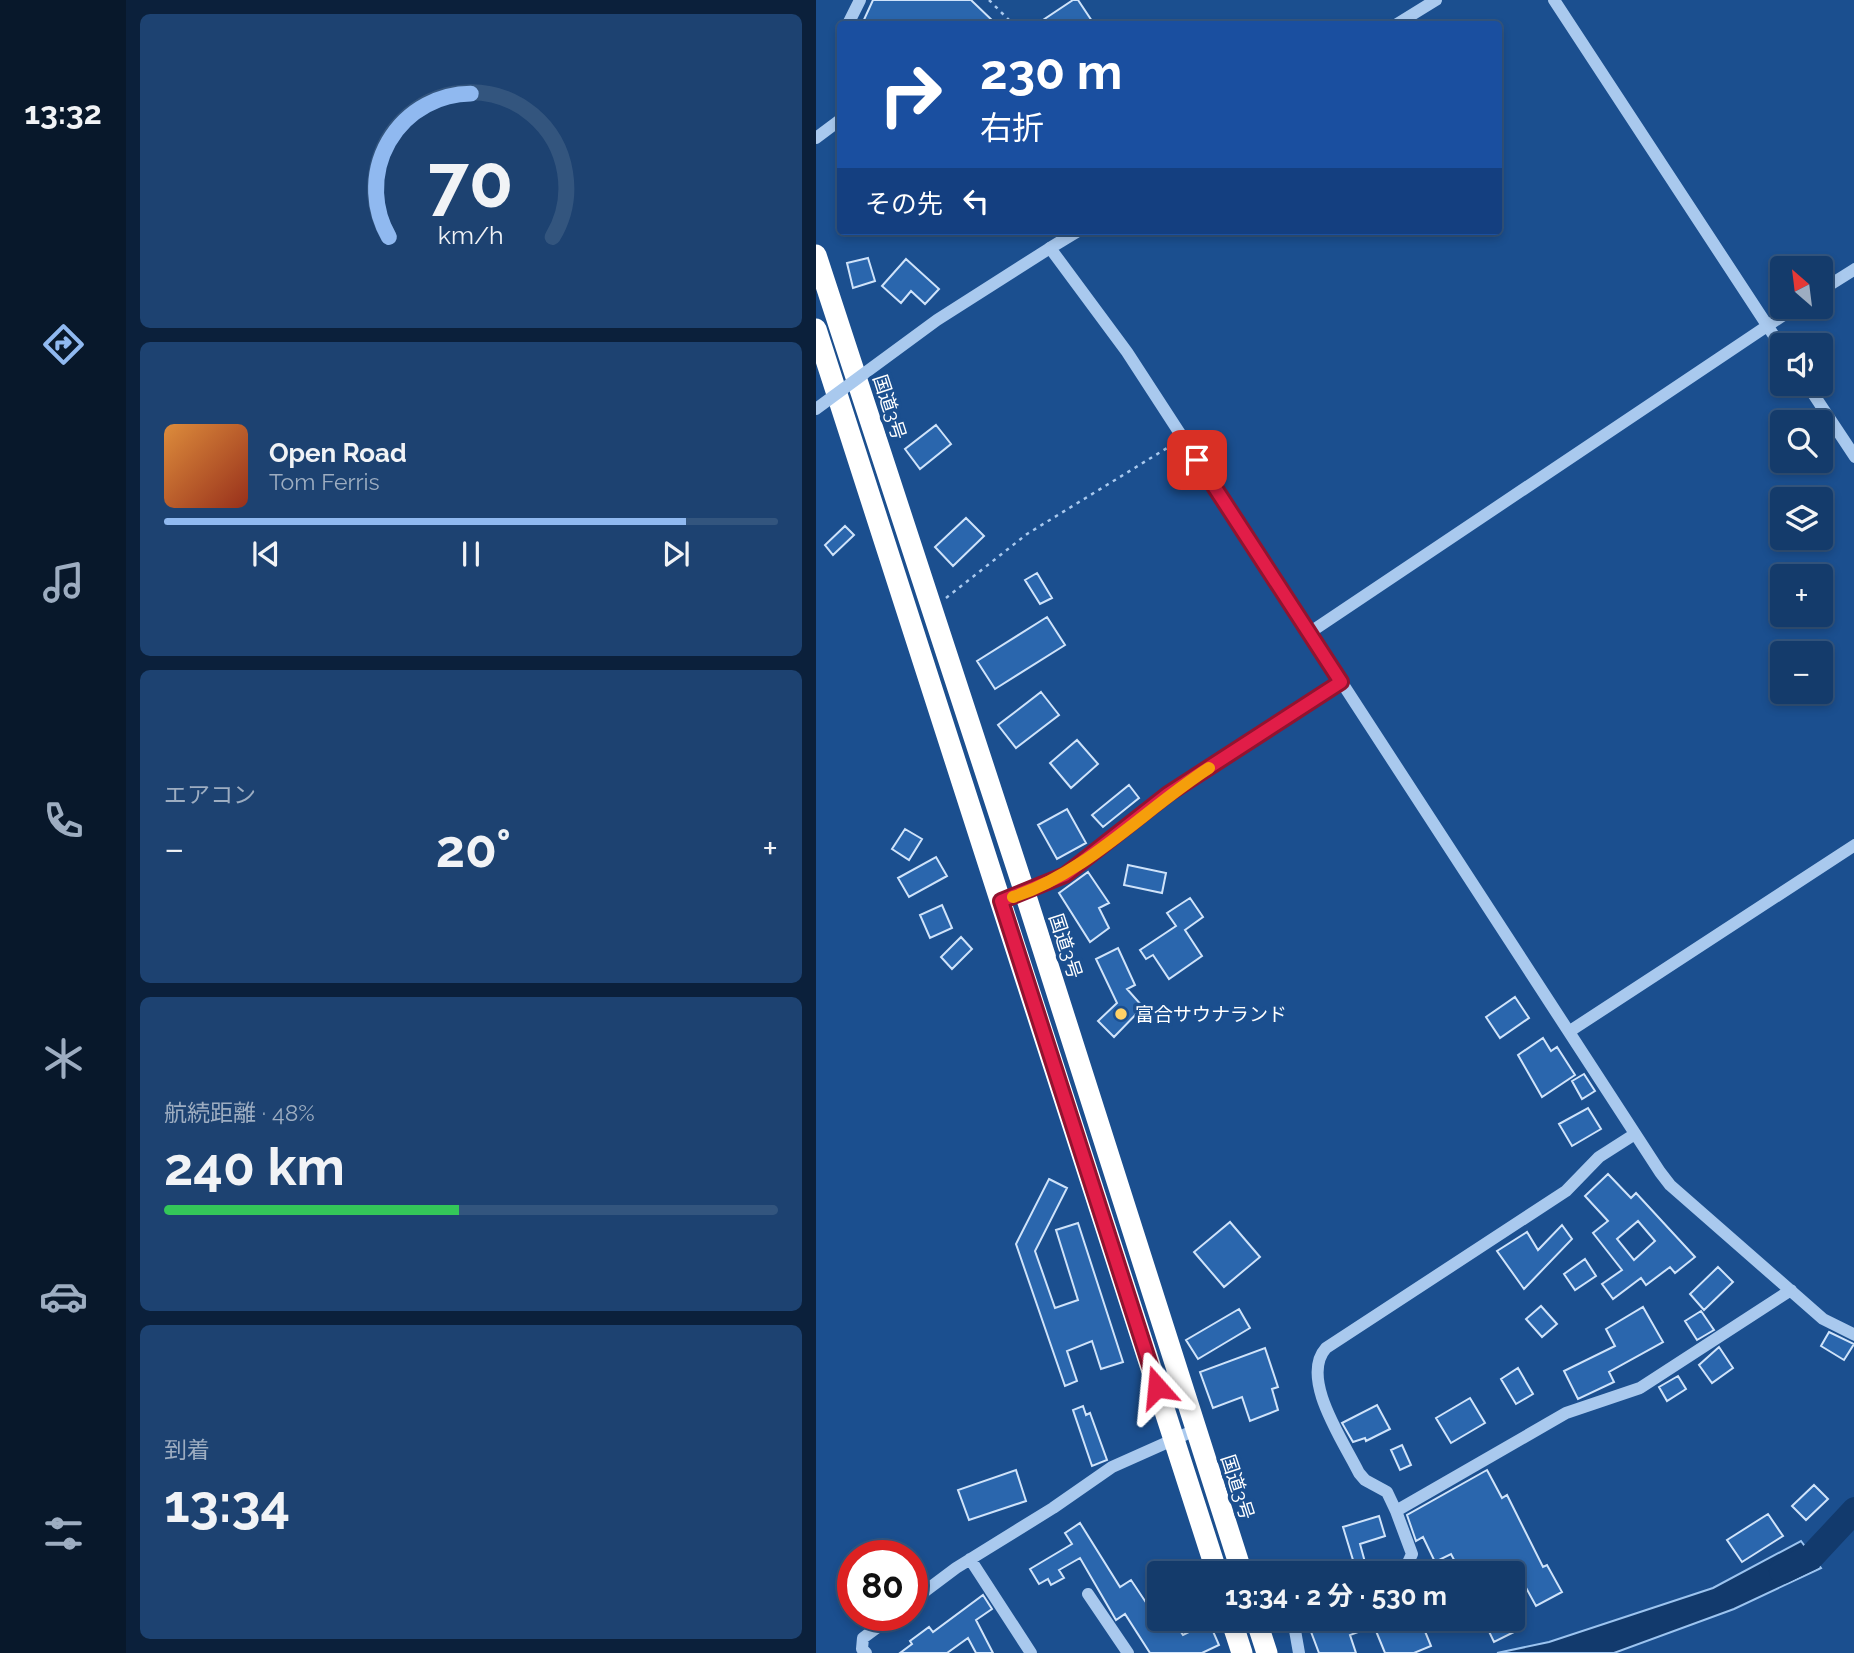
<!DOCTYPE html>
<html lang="ja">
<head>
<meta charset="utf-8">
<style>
  :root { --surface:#143b6b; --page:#1d4271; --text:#f1f3f6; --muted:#9dadc1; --line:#33557e; --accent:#90b9f0 }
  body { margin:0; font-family:Raleway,"Noto Sans JP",sans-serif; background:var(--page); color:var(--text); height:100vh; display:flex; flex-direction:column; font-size:26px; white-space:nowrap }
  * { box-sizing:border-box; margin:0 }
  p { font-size:23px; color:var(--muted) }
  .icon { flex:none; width:38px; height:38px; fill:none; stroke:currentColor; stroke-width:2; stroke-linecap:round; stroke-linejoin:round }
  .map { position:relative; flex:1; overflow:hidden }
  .panel { display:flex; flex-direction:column; gap:14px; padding:14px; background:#0b203b; width:690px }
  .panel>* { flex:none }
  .guide { position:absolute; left:21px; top:21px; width:665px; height:214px; border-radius:7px; box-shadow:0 4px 10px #0003,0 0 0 2px var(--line); background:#1a4fa0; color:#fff; overflow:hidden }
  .needle { width:46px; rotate:332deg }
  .buttons { position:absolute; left:954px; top:256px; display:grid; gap:14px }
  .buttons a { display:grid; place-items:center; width:63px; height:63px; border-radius:7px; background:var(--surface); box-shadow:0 4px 10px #0003,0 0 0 2px var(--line); font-size:35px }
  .speed { position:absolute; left:21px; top:1540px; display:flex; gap:14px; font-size:35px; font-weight:700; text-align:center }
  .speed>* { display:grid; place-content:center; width:91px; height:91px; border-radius:50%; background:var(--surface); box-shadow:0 4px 10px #0003,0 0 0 2px var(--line); line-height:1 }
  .speed .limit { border:10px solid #d22; background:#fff; color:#111 }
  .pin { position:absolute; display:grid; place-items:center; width:60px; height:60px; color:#fff; margin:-30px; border-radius:14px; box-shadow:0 4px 10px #0006 }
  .me { position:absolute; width:77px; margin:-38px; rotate:342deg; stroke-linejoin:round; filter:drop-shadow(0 0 5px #0008) }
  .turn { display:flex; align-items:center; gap:24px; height:147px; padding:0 28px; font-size:32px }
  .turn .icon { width:91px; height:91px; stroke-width:2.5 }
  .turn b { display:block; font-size:49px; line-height:60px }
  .then { display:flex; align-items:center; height:66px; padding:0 28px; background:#0003; gap:14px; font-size:26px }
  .big { font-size:52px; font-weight:700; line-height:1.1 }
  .panel .card { flex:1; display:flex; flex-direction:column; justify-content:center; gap:10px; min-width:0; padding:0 24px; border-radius:10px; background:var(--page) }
  .panel .dial { align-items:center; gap:0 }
  .dial svg { height:182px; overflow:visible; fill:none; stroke:var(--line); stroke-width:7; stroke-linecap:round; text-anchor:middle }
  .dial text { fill:var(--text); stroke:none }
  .song { display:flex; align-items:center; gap:21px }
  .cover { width:84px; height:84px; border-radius:10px; background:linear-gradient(135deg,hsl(30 70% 55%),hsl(10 70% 35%)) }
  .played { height:7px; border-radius:4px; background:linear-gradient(90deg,var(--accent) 85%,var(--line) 85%) }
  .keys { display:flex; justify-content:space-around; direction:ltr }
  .heat { display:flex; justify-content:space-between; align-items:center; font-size:38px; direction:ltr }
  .charge { height:10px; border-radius:5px; background:linear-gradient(90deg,#34c759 48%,var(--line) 0) }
  .trip { position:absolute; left:331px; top:1561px; width:378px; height:70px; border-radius:7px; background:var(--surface); box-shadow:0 4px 10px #0003,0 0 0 2px var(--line); font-weight:700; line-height:70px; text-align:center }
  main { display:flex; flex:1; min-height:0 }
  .dock { display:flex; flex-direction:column; width:126px; justify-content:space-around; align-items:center; background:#08182b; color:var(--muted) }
  .dock .icon { width:49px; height:49px }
  .dock .active { color:var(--accent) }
  .dock b { font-size:32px; color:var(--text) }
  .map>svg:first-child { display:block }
  .water { fill:#123a6d; stroke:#9cc4f0; stroke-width:2 }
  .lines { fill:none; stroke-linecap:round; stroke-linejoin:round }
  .river { stroke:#123a6d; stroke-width:26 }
  .building { fill:#2a66ad; stroke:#cfe3fa; stroke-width:2; fill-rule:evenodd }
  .path { stroke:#a9c9ee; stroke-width:2.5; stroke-dasharray:3.5 5; stroke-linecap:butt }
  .minor { stroke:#a9c9ee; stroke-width:12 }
  .highway { stroke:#fff; stroke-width:21 }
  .minor-bridge { stroke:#a9c9ee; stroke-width:12 }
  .route-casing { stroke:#92132f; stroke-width:18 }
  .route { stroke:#e11d48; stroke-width:12 }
  .slow { stroke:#f59e0b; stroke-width:12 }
  .poi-dot { fill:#ffd166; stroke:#1b4f8f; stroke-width:2.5 }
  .labels { text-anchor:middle; stroke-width:7; stroke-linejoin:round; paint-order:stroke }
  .street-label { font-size:19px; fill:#fff; stroke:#1b4f8f }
  .poi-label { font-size:19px; fill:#fff; stroke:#1b4f8f; text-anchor:start }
</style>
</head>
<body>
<main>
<nav class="dock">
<b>13:32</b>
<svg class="icon active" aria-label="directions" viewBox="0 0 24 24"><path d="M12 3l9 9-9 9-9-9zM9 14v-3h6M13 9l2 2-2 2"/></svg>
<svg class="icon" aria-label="music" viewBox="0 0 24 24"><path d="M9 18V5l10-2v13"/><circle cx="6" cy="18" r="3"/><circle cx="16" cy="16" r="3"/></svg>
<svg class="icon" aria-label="phone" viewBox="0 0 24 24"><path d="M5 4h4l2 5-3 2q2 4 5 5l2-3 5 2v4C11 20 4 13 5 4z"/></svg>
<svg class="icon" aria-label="climate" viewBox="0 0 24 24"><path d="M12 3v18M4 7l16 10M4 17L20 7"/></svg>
<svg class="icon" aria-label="car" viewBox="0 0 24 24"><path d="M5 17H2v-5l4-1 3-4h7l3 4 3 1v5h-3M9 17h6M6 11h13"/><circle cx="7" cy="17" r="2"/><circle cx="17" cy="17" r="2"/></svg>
<svg class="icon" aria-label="filters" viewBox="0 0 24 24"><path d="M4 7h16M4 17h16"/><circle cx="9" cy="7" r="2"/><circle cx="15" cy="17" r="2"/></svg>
</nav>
<section class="panel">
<div class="card dial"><svg viewBox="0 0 100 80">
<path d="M14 69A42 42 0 1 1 86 69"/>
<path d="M14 69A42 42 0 0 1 50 6" stroke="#90b9f0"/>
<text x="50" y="56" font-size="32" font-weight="700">70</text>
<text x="50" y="72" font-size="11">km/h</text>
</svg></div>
<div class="card">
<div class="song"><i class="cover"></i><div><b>Open Road</b><p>Tom Ferris</p></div></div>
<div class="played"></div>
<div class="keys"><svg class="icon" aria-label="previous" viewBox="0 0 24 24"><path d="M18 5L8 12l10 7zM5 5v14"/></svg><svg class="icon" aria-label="pause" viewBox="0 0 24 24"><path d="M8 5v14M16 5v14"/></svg><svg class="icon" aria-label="next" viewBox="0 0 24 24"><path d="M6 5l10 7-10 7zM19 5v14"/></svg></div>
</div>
<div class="card"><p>エアコン</p>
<div class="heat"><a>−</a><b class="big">20°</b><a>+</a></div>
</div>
<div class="card"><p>航続距離 · 48%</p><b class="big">240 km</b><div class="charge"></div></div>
<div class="card"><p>到着</p><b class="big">13:34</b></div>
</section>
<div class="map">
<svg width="1039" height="1653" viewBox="0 0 1039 1653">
  <rect width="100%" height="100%" fill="#1b4f8f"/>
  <path class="water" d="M985 1541 1005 1568 918 1609 798 1653H681L733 1642 897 1588Z"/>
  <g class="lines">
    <path class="river" d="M966 1571 995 1557 1039 1510"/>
  </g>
  <path class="building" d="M57 0H155L180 24H46Z
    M257 0H262L278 24H221Z
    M52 258 59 281 37 288 31 263Z
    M90 259 123 289 109 304 95 291 85 303 66 286Z
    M120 425 135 444 104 469 89 449Z
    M150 518 168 536 137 566 119 547Z
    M29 526 38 535 17 555 9 545Z
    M221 573 236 598 224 604 209 580Z
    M231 617 249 645 179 689 161 661Z
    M225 692 243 715 200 748 182 725Z
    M261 740 282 764 255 788 234 763Z
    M313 785 323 798 287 827 276 815Z
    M251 809 270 843 241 859 222 825Z
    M89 829 106 839 93 860 76 849Z
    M120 857 131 876 93 897 82 878Z
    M312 865 350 873 346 893 308 885Z
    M272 872 293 903 283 908 293 928 274 942 243 893Z
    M374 898 387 917 369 930 386 956 353 979 337 955 330 959 324 950 360 926 351 913Z
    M126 905 136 928 114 938 104 915Z
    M145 937 156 949 136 969 125 957Z
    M302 948 319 985 311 989 327 1007 298 1037 282 1021 301 1003 280 959Z
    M699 997 713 1018 684 1038 670 1017Z
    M727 1038 735 1051 741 1047 759 1075 726 1097 702 1055Z
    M768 1074 779 1091 766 1099 756 1081Z
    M772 1108 785 1129 756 1146 743 1124Z
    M792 1174 815 1198 820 1193 879 1257 859 1273 854 1267 830 1285 825 1278 797 1299 786 1284 806 1270 777 1233 792 1221 769 1196ZM822 1221 839 1241 818 1260 801 1239Z
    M233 1179 251 1188 219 1251 239 1308 262 1300 240 1230 262 1223 307 1362 285 1369 276 1341 251 1351 261 1381 249 1386 200 1244Z
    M414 1222 444 1257 408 1287 378 1252Z
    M746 1225 756 1239 708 1289 681 1251 711 1232 722 1250Z
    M769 1259 780 1276 759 1290 748 1274Z
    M902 1267 917 1282 888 1310 874 1294Z
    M725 1306 741 1324 726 1337 710 1319Z
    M827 1307 847 1342 793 1372 798 1382 762 1399 748 1371 799 1346 790 1329Z
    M423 1309 434 1328 382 1359 370 1340Z
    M885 1311 898 1330 881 1340 869 1321Z
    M1013 1332 1038 1344 1028 1360 1005 1346Z
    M903 1347 917 1368 896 1383 883 1365Z
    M449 1348 462 1387 456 1389 462 1410 434 1421 426 1397 397 1408 384 1372Z
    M702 1368 717 1394 700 1404 685 1379Z
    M862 1376 870 1389 851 1401 843 1387Z
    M654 1398 669 1423 635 1443 620 1418Z
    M561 1405 574 1429 550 1441 549 1438 537 1442 526 1423Z
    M267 1406 270 1415 274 1413 291 1460 276 1466 257 1410Z
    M586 1445 595 1465 584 1470 575 1450Z
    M200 1470 210 1501 153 1520 142 1490Z
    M671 1470 686 1498 691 1495 727 1567 731 1565 746 1592 720 1606 696 1562 673 1573H645L635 1554 619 1562 607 1537 600 1541 591 1515Z
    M998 1485 1012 1499 990 1520 976 1506Z
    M952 1514 967 1536 926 1562 911 1540Z
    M563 1516 569 1536 544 1544 552 1573H537L534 1560H537L527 1527Z
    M264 1523 304 1587 315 1580 335 1610 343 1605V1619H356L367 1635 393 1622 403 1645 386 1653H334L309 1614 300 1620 264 1558 243 1570 248 1578 235 1585 232 1579 223 1584 214 1569 256 1544 249 1533Z
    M167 1595 176 1609 160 1620 177 1653H160L152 1638 131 1653H84L96 1644 94 1641 113 1627 117 1632Z
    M522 1619H541L545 1631 534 1635 540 1653H503L494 1629Z
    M579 1619H604L615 1646 598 1653H569L560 1631 581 1623Z
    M667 1619H694L700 1631 678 1642Z"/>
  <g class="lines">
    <path class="path" d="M173 0 197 24
      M130 598 211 534 356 445"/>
    <path class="minor" d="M738 0 966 348
      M32 24 44 0
      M581 24 620 0
      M0 138 24 120
      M262 231 234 248 311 352 844 1172 854 1185 1007 1319 1039 1335
      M1004 291 1039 269
      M990 383 1039 457
      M493 633 981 306
      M185 901 249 875 352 794 525 682
      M754 1031 1039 845
      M580 1511 571 1492 549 1480 543 1473C528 1442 483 1378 510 1348L750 1191 783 1157 819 1134
      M154 1559 215 1653
      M575 1573 590 1567 596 1554 580 1511 750 1413 824 1388 975 1290
      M272 1594 312 1653
      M96 1601 140 1568 237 1508 296 1467 379 1430
      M477 1619 483 1653
      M50 1653 46 1649 47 1638 78 1615"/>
    <path class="highway" d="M0 255 209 893 426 1573
      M0 329 401 1573
      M415 1619 426 1653
      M440 1619 451 1653"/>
    <path class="minor-bridge" d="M0 409 121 320 234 248"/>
  </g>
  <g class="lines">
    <g class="route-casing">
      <path id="route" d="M341 1387 185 901 249 875 352 794 525 682 381 460"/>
    </g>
    <use href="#route" class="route"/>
    <path class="slow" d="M197 897C272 872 328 810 393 768"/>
  </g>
  <circle class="poi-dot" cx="305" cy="1014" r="7"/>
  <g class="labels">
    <g class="street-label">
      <text transform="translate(74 407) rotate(72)" y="7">国道3号</text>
      <text transform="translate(250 946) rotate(72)" y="7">国道3号</text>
      <text transform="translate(422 1487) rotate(72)" y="7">国道3号</text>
    </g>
    <g class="poi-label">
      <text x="319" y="1021">富合サウナランド</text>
    </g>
  </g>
</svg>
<div class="buttons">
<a><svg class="needle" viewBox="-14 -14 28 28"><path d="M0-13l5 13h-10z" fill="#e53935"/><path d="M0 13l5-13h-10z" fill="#9dadc1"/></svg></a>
<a><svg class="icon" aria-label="sound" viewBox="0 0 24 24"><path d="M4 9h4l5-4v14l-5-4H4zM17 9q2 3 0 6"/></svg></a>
<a><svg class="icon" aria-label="search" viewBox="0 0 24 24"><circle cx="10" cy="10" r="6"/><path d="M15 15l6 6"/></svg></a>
<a><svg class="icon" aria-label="layers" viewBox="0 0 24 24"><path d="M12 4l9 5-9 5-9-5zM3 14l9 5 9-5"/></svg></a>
<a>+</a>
<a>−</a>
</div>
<div class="speed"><div class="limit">80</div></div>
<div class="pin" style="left:381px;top:460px;background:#d93025"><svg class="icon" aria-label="arrive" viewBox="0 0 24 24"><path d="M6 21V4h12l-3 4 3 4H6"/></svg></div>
<svg class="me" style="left:341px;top:1387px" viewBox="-20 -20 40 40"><path d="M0-17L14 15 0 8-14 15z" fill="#e11d48" stroke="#fff" stroke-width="4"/></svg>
<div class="trip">13:34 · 2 分 · 530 m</div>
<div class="guide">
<div class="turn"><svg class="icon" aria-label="right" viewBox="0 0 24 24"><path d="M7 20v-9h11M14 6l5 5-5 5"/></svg><div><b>230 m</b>右折</div></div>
<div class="then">その先<svg class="icon" aria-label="left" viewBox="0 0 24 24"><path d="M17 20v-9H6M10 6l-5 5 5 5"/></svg></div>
</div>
</div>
</main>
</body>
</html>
